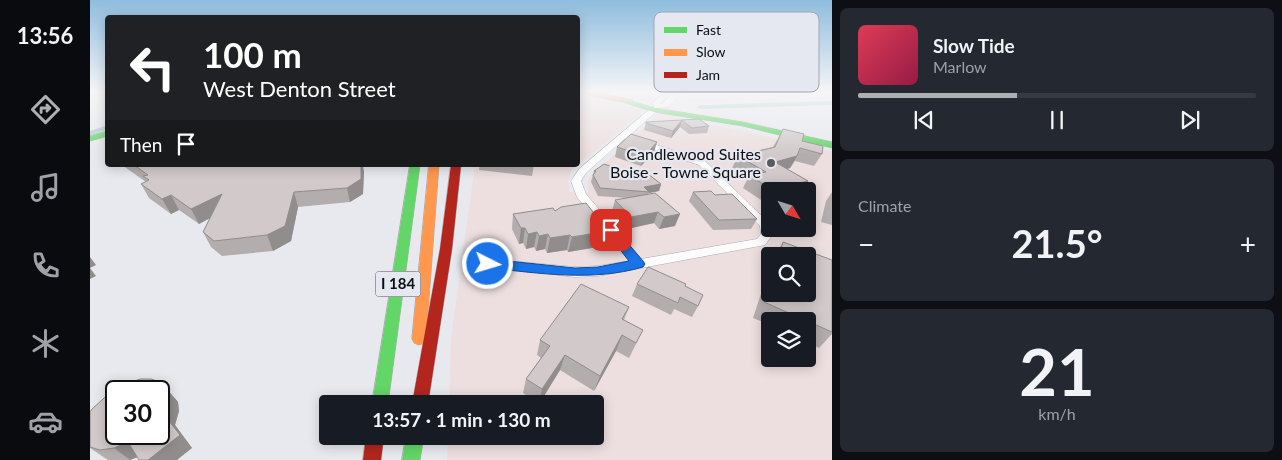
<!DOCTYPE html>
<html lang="en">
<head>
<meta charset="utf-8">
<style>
  :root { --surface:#171b24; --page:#242831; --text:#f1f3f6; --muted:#9ea1a6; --line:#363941; --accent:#adafb2 }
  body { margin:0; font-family:Lato,sans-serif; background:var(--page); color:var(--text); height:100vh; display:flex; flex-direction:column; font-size:19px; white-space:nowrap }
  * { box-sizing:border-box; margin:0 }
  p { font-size:16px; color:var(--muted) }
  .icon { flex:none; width:28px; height:28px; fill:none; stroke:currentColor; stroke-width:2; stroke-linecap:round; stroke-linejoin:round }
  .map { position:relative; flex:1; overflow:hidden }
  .drawer { display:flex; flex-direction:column; gap:8px; padding:8px; background:#0d0f14; width:450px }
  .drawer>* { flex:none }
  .guide { position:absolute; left:15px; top:15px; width:475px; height:152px; border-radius:5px; box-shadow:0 2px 12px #0003; background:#202124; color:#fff; overflow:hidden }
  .needle { width:32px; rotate:128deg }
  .controls { position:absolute; left:671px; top:182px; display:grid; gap:10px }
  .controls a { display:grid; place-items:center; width:55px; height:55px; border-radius:5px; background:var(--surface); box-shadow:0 2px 12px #0003; font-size:25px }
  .speed { position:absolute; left:15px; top:380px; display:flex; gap:10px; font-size:25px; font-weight:700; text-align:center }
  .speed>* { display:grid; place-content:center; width:65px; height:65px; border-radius:50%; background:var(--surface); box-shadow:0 2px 12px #0003; line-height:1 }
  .speed .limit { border:2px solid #111; border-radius:8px; background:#fff; color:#111 }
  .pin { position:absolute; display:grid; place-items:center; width:42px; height:42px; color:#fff; margin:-21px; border-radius:10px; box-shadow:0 2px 8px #0006 }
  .me { position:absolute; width:55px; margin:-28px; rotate:95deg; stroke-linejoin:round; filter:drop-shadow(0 0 4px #0008) }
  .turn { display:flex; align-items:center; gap:18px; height:105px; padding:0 15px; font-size:22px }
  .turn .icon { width:65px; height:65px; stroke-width:2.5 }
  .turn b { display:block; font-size:35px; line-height:42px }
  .then { display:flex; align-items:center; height:48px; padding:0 15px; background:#0003; gap:10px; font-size:19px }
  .big { font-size:38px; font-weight:700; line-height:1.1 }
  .drawer .tile { flex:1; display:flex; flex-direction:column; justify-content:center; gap:8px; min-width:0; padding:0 18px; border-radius:8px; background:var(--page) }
  .drawer .dial { align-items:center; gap:0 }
  .dial b { font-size:65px; line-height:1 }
  .song { display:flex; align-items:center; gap:15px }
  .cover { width:60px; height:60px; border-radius:8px; background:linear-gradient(135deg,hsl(350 70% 55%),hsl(340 70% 35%)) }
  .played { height:5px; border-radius:2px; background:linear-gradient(90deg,var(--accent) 40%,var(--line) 40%) }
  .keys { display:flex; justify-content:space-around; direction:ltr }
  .heat { display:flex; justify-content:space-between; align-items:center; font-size:28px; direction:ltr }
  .trip { position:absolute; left:229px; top:395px; width:285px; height:50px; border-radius:5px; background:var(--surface); box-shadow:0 2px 12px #0003; font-weight:700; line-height:50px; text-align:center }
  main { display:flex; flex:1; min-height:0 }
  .menu { display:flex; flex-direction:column; width:90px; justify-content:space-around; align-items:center; background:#090b0e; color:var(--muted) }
  .menu .icon { width:35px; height:35px }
  .menu .active { color:var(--accent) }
  .menu b { font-size:22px; color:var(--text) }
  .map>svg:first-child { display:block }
  .commercial { fill:#eddfdf; fill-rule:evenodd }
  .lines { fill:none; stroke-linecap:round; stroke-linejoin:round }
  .canal { fill:#a8cbcf; fill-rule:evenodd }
  .street-casing { stroke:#abacb0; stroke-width:1 }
  .fast-casing { stroke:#abacb0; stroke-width:1 }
  .slow-casing { stroke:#abacb0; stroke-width:1 }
  .jam-casing { stroke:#abacb0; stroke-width:1 }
  .street { fill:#fcfcfc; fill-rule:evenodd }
  .fast { fill:#63d668; fill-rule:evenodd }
  .slow { fill:#ff974d; fill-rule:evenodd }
  .jam { fill:#b3261e; fill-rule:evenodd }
  .wall { fill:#b4adae }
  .shaded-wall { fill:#928d8d }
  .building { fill:#d1c9ca; stroke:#928d8d; fill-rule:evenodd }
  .route { fill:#1a73e8; stroke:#114b97 }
  .poi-dot { fill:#5a5b5e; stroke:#e5e7f1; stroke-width:2 }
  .labels { text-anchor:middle; stroke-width:4.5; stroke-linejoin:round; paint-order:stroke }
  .shield { fill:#e5e7f1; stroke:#4e4f54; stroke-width:1 }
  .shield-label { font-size:15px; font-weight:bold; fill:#0e0e11 }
  .poi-label { font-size:16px; fill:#0e0e11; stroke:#e5e7f1; text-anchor:end }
  .key { fill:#e5e7f1; stroke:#a4a6ae; stroke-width:1 }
  .key-label { font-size:14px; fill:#0e0e11 }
</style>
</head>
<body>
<main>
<nav class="menu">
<b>13:56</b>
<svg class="icon active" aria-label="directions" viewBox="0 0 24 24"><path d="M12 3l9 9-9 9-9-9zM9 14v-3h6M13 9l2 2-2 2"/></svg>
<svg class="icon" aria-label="music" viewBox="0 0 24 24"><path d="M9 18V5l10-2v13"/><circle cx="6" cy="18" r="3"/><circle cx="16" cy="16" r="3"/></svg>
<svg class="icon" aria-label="phone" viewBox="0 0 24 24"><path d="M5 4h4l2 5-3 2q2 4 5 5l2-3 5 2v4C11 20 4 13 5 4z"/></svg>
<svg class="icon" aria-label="climate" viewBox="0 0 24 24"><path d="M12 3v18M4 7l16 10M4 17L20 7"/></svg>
<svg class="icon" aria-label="car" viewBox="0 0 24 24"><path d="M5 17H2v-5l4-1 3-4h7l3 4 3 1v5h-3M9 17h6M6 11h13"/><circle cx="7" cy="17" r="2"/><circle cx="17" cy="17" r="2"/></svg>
</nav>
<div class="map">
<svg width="742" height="460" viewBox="0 0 742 460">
  <rect width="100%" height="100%" fill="#e8e9ee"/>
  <path class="commercial" d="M508 91H742V98L652 102H601L590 100 586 104 551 101Z
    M488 94 555 110 482 170 478 182 480 192H498L497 183 500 177 569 113 742 151V460H357L358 436H505V404H359L361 338 385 165H488ZM680 191H718V229H680ZM680 256H718V294H680ZM680 321H718V359H680Z"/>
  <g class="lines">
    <path class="canal" d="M742 101V105L610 109 607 107 610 105Z
      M18 125V129L0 135V131Z"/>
    <g class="street-casing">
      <path id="street" d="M576 91H583L570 104 573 103 584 91 591 92 578 107 565 108 562 103Z
        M561 108 568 110 539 136 615 161 679 223 683 234 675 245 508 276 485 277 394 266 392 263 394 260 398 259 485 267 508 266 539 261 487 197 481 181 489 169ZM534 139 609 165 670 226 671 234 667 239 551 259 496 194 491 181 496 173Z"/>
    </g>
    <g class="fast-casing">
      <path id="fast" d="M531 98 565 108 653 122 742 142V148L653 126 564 112 529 101 527 100Z
        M18 131V136L0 141V136Z
        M320 165H330L298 404H282Z
        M316 436H334L330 460H312Z"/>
    </g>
    <g class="slow-casing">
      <path id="slow" d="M489 91H499L543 100C534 105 497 96 489 91Z
        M339 165H349L336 339 334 343 329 345 324 343 322 339Z"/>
    </g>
    <g class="jam-casing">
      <path id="jam" d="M361 165H371L362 249 338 404H322L350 249Z
        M276 436H294L291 460H273Z"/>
    </g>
    <use href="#street" class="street"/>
    <use href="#fast" class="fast"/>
    <use href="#slow" class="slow"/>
    <use href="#jam" class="jam"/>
  </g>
  <path class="wall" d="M609 119 619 126 617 133 599 134 590 127 581 138 554 130 556 122Z
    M693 129 712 141 732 154 724 166 705 161 700 168 697 169 712 191H680V201L674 202 653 188 658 178 642 168 648 156 683 147Z
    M527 147 564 152 551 166 525 157Z
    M32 165H271L274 172 273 194 260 202 208 207 201 241 183 251 132 256 121 247 113 232 120 218 109 224 89 210 81 214 59 198 51 184 56 182Z
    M390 165H444L442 176 389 170Z
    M504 171 533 177 571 184 569 191 559 193 558 194 585 226 569 229 564 223 537 229 522 211 525 200 537 198 508 196 501 182Z
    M603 192 625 195 667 219 661 229 623 230 599 201Z
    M742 192V225L731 222 736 201Z
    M465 211 514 246 478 252 477 250 457 253 455 249 446 251 444 247 436 249 433 243 429 244 422 229 423 214Z
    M693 242 742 260V334L729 348 718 342V321H680V325L663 318 680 266V294L718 256H684Z
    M547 284 595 286 608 306 602 317 584 309 581 315 542 296Z
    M539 307 534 320 553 330 539 358 526 351 504 391 470 370 449 404 433 393 436 379 451 358 447 355 450 340Z
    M70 382 88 402 89 411 85 425 102 448 47 457 40 460H18L0 448Z"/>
  <path class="shaded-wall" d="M592 120 590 127 581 138 583 131Z
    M567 142 564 152 551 166 555 156Z
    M707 156 700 168 678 174 685 162Z
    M271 165H273L274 172 273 194 260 202 257 188Z
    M535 171 533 178H528Z
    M718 181 712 191H680L681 189Z
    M571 184 569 191 559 193V192L554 187Z
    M680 191V201L674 202Z
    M204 192 208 207 201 241 183 251 177 235Z
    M132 194 139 208 109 224 101 209Z
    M81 195 89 210 81 214 72 199Z
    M568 212 564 223 537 229 541 217Z
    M590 214 585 226 569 229 574 217Z
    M431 228H435L433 243 429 244Z
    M518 231 514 246 478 252 482 237Z
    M447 232 444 247 436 249 438 234Z
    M458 234 455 249 446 251 449 236Z
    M480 235 477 250 457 253 460 238Z
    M0 257 6 265 0 268Z
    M0 268 6 276 0 279Z
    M532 335 526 351 504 391 510 376Z
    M475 355 470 370 449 404 452 389Z
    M76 388 88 402 89 411 85 425 102 448 87 460H58Z
    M38 442 53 455 40 460 24 448Z"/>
  <path class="building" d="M609 119 619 126 602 128 592 120 583 131 556 123V122Z
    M693 129 714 134 712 141 733 146 732 154 710 148 707 156 685 162 718 181 681 189 659 175 676 172 648 156 685 147Z
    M541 134 567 142 555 156 527 147Z
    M514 164 535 171 528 178 558 174 571 184 554 187 559 192 510 188 503 175 506 171H504Z
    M44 165H271V179L257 188 204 192 195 226 177 235 124 241 113 232 132 194 101 209 81 195 72 199 51 184 59 180 53 176 58 175Z
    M621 191 625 195 642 194 667 219 629 220 603 192Z
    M565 193 590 214 574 217 568 212 541 217 525 200Z
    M496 203 518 231 482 237 480 235 460 238 458 234 449 236 447 232 438 234 435 228H431L423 214 463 208 465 211 471 207Z
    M693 242 742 260V332L674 302 680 283V294H718V256H689Z
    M558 267 596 284 595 286 613 295 608 306 590 297 588 303 547 284Z
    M491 284 539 307 532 319 553 330 546 343 532 335 510 376 475 355 452 389 436 379 460 346 450 340Z
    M50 379H61L70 382 76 388 77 398 72 412 90 435 58 460H49L38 442 24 448 10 450 0 447V412L2 409 24 389ZM26 391H69V434H26Z"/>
  <linearGradient id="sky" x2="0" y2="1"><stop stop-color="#8ebdde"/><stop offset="0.59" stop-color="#f5f5f7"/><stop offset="1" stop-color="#f5f5f7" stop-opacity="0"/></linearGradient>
  <rect width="742" height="155" fill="url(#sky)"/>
  <path class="route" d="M521 227 525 228 553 261 555 264 553 267C501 282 450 273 398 268L391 264 398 259 485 268 508 267 539 261 515 230Z"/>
  <circle class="poi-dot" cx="681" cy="163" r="5"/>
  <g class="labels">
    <rect class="shield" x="285.5" y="271.5" width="45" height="25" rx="4"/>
    <g class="shield-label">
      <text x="308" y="289">I 184</text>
    </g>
    <g class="poi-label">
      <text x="671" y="160">Candlewood Suites<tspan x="671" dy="18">Boise - Towne Square</tspan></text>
    </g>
  </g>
  <rect x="564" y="12" width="165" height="80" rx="8" class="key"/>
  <rect x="574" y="27" width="23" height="6" fill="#63d668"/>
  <rect x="574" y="49" width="23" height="7" fill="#ff974d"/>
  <rect x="574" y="72" width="23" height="6" fill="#b3261e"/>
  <g class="key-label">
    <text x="606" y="35">Fast</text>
    <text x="606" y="57">Slow</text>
    <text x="606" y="80">Jam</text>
  </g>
</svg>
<div class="controls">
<a><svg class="needle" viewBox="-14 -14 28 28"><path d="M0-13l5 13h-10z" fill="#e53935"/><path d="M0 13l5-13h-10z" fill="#9ea1a6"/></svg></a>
<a><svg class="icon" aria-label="search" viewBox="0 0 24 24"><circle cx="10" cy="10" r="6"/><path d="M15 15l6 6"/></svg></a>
<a><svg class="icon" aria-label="layers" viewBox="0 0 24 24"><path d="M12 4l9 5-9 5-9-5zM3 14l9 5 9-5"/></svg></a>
</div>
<div class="speed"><div class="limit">30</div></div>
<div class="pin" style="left:521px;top:230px;background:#d93025"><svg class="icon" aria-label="arrive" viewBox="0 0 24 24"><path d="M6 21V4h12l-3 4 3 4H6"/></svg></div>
<svg class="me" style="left:398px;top:264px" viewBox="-20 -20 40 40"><circle r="17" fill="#1a73e8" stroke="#fff" stroke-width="3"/><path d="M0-11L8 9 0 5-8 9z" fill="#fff"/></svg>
<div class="trip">13:57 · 1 min · 130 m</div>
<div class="guide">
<div class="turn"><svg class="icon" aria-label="left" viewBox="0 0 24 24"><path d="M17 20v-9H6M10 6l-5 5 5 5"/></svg><div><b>100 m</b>West Denton Street</div></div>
<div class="then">Then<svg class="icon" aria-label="arrive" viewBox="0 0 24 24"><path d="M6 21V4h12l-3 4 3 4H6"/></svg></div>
</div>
</div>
<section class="drawer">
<div class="tile">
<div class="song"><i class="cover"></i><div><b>Slow Tide</b><p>Marlow</p></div></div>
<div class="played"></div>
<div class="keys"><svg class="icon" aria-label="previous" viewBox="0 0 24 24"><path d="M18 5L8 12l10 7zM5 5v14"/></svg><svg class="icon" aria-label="pause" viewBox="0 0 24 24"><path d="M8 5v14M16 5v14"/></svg><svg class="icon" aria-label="next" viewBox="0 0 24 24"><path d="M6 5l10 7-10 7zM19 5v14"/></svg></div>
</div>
<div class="tile"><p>Climate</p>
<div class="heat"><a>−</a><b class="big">21.5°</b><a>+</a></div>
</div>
<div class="tile dial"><b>21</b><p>km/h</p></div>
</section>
</main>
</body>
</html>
